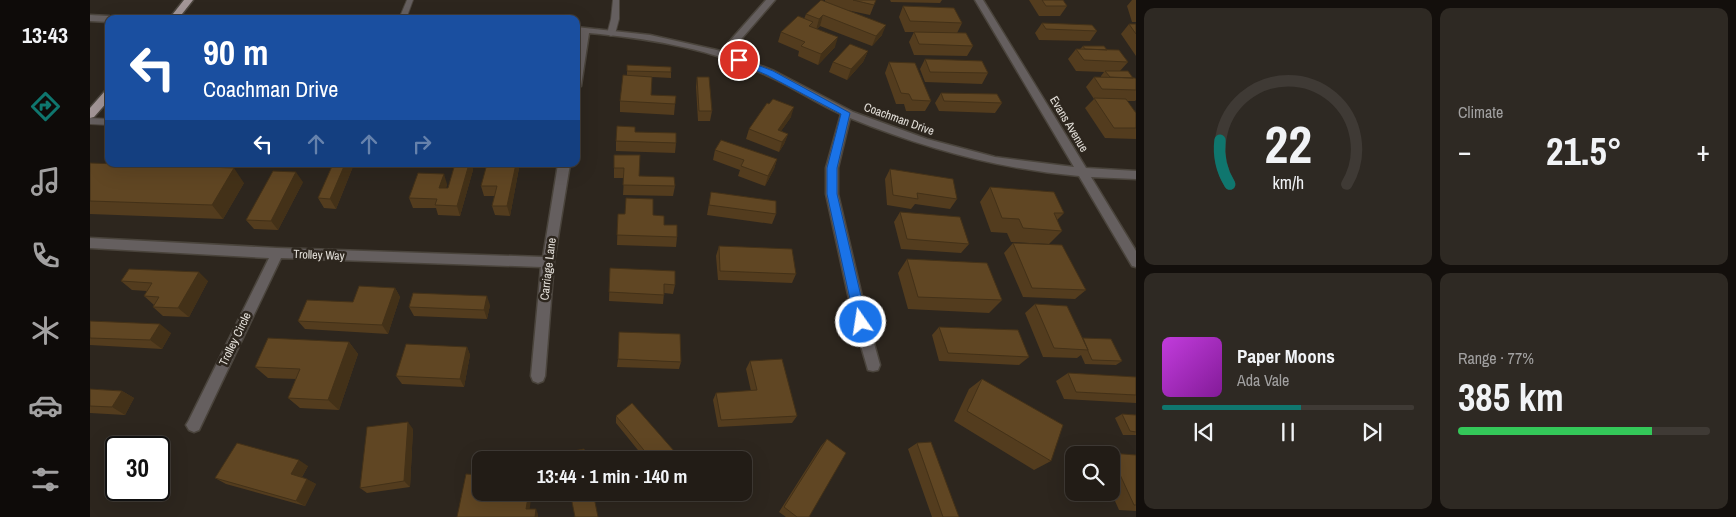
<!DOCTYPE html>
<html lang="en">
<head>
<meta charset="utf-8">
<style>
  :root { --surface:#221c16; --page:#2e2923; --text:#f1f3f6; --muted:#a2a1a1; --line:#3f3a35; --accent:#0f766e }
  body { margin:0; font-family:"Archivo Narrow",sans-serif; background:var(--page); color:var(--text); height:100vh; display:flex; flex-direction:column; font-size:19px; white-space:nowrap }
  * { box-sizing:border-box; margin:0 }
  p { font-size:16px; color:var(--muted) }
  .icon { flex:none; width:28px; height:28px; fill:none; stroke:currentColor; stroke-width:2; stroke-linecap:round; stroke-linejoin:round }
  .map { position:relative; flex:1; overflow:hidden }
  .sheet { display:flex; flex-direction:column; gap:8px; padding:8px; background:#130f0c; width:600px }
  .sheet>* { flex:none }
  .banner { position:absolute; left:15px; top:15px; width:475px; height:152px; border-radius:10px; box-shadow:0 5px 20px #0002,0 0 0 1px var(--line); background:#1a4fa0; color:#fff; overflow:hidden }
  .tools { position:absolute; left:975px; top:446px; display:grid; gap:10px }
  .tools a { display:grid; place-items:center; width:55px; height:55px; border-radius:10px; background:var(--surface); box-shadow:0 5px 20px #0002,0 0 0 1px var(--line); font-size:25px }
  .speed { position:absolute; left:15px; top:436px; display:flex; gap:10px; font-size:25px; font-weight:700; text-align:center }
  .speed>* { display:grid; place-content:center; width:65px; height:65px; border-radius:50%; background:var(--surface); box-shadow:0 5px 20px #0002,0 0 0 1px var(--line); line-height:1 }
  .speed .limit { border:2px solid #111; border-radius:8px; background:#fff; color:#111 }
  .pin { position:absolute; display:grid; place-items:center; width:42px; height:42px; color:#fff; margin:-21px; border:2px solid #fff; border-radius:50%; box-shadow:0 1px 5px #0007 }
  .me { position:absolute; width:55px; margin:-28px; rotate:347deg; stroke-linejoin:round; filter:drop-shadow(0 0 4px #0008) }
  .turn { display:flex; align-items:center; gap:18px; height:105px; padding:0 15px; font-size:22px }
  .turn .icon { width:65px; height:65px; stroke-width:2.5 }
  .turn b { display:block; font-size:35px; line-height:42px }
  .lanes { display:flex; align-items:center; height:48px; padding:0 15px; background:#0003; justify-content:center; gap:25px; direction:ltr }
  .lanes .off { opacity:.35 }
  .big { font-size:38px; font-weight:800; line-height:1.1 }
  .sheet .card { flex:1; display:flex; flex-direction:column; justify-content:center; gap:8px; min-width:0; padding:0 18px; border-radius:10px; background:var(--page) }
  .sheet .dial { align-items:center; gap:0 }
  .dial svg { height:130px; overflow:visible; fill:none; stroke:var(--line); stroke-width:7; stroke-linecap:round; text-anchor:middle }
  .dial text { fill:var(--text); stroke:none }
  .song { display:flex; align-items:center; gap:15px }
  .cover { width:60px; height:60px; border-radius:8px; background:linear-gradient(135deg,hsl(290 70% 55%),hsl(290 70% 35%)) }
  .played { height:5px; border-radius:2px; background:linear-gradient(90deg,var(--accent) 55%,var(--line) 55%) }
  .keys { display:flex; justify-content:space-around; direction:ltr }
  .heat { display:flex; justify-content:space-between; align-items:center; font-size:28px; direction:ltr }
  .charge { height:8px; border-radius:4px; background:linear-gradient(90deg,#34c759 77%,var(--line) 0) }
  .sheet .tiles { flex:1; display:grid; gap:8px; grid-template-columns:repeat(2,1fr) }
  .trip { position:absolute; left:382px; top:451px; width:280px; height:50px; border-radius:10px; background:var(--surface); box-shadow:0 5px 20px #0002,0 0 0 1px var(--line); font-weight:800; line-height:50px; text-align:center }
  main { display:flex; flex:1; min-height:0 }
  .dock { display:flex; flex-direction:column; width:90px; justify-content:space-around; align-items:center; background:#0e0b09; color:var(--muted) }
  .dock .icon { width:35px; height:35px }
  .dock .active { color:var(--accent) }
  .dock b { font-size:22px; color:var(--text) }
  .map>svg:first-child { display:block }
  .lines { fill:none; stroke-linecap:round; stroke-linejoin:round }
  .lane-casing { stroke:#4a443c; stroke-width:2 }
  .street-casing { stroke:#4a443c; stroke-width:3 }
  .primary-casing { stroke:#4a443c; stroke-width:3 }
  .lane { fill:#655f5f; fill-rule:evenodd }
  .street { fill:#655f5f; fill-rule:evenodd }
  .primary { fill:#a39697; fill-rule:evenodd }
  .wall { fill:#533c1e }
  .shaded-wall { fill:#433118 }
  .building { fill:#604623; stroke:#433118 }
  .route { fill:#1a73e8; stroke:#114b97 }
  .labels { text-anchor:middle; stroke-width:5; stroke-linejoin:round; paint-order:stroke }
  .street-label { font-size:12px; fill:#e4e0da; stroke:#2d261e }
</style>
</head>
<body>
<main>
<nav class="dock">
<b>13:43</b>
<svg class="icon active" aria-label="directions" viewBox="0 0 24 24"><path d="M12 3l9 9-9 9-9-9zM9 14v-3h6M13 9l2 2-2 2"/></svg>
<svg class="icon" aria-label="music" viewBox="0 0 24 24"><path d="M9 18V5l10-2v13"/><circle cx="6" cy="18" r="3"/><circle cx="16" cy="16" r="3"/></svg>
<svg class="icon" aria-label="phone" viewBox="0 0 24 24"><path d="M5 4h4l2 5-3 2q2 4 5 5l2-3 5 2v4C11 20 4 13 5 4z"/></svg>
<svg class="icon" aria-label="climate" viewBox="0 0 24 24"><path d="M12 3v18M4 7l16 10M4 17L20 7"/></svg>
<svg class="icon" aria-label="car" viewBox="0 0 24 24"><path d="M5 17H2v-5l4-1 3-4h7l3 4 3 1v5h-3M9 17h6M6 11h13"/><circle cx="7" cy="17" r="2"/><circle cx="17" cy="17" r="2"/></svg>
<svg class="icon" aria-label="filters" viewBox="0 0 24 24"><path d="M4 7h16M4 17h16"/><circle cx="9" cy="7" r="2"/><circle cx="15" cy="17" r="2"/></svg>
</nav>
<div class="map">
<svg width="1046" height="517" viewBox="0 0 1046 517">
  <rect width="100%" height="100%" fill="#2d261e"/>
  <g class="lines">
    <g class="lane-casing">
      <path id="lane" d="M317 0H323L316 19H309Z
        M523 0H529V19L525 34 521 36 517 34 521 19Z
        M0 118 19 119V125L0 124Z"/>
    </g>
    <g class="street-casing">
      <path id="street" d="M676 0H685L639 53 684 71 763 112 837 139 905 157 984 167 885 0H893L996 168 1046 171V179L1001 177 1046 251V267L1042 266 989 176C908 169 834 148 760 118L748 168V194L778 322 790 365 788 370 783 371 778 370 764 322 736 194V168L751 114C725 103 702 86 676 75 624 50 567 40 510 34L499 33 491 86 486 89V56L490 33H486V27L560 35 631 51Z
        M0 15 19 16 23 19H19V22L0 21Z
        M468 164H480L464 262 455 376 453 381 448 383 443 381 441 376 451 267 191 258 109 430 104 432 99 430 96 425 99 420 179 258 0 248V238L187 248 453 257Z"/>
    </g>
    <g class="primary-casing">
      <path id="primary" d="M94 0H103L88 19H79Z
        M19 90V100L4 117 0 118V108L15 91Z"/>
    </g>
    <use href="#lane" class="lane"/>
    <use href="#street" class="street"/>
    <use href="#primary" class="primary"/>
  </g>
  <path class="wall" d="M735 0H763L784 5 780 15 752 9 792 35 782 46 730 26 727 29 745 47 728 65 708 56 709 51 688 42 691 32 714 19 716 14 735 2Z
    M800 0H852L850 3 801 2Z
    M939 0H973L977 6 970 16H949Z
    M1042 0H1046V22H1042L1037 6Z
    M813 6 872 23 867 33 883 46 877 56 824 55 819 42 824 32H815L809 17Z
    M952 23 1007 31 1000 41 949 40 945 33Z
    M1039 24H1046V56L1031 34Z
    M993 46 1017 50 1038 62 1030 71 1046 79V100L1045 101H1037L1046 113V139L1015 138 995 108 1004 99 996 87 1004 77H1011V76L1014 72 986 71 978 59 986 49H990Z
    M778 51 773 62 757 80 739 72 743 62Z
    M835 59 898 73 892 84 835 82 830 69Z
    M799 62 841 101 835 111H816L814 104H806L795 73Z
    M537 65 581 72V78L562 77 561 95 585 104 584 115 530 112V101L537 75Z
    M607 77 622 111 620 121H608L606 87Z
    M851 93 912 103 905 113 849 111 845 103Z
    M679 104 701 117 691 131 698 134 694 144 689 152 656 139 659 129Z
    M526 141 586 143 585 153 526 151Z
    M625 150 687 159 684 169 675 186 648 176 650 170 623 160Z
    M524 155 549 176 585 186 583 196 533 195 534 178H524Z
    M0 163 154 183 133 219 0 214Z
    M243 164H264L246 209 234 208 228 198Z
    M365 164H381L383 170 370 216 348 215 346 208H323L319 198 357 184 356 188H358Z
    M429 168 420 216 405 215 402 206 405 196H394L391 186Z
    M800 169 867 199 860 209 825 204 821 209 797 205 795 179Z
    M213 182 188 230 164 229 156 220Z
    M900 187 974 213 967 220 972 231 959 244 921 242 917 233 901 232 890 202Z
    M621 192 686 214 682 224 617 215Z
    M810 212 879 244 871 253 811 249 804 222Z
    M528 214 563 215 587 237 586 247 527 245Z
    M923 243 996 290 985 299 933 297 914 253Z
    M629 246 706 274 702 283 628 280 626 256Z
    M817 259 912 300 899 313 818 309 808 273Z
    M520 268 585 285 583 294 574 293 573 304 519 301Z
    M31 281H118L99 317 73 316 63 307 64 305 54 296 57 291 42 290Z
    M305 288 310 297 298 334 215 329 208 321Z
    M945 304 993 338 1032 361 1026 365 995 364 991 355 987 358 953 357 935 313Z
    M400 305 397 319 324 316 319 307Z
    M0 321 81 333 72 349 0 345Z
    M849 327 939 357 929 365 849 361 842 335Z
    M259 342 268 354 249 410 210 408 198 398 206 379 178 378 165 367Z
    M377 347 380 355 374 387 312 384 306 376Z
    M528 359 591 362 589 369 527 367Z
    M660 361 707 416 702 423 628 427 623 400 626 393 661 391 656 369Z
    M978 373 1046 377V403L974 399 966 381Z
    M892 379 961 461 944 470 864 421 879 389Z
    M0 389 32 391 44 398 35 415 0 413Z
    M1032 414 1046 415V435H1033L1025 418Z
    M526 416 592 460H556L526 423Z
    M323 429 320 487 277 493 270 488Z
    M737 439 719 517H696L689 512 731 446Z
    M827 443 869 517H842L818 449Z
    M1020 453 1046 455V511L1029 510 1021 492V455H1017Z
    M218 466 212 477 226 484 215 506 136 484 125 478Z"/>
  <path class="shaded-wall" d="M733 15 730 26 726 30 729 19Z
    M796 25 792 35 782 46 786 36Z
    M748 37 745 47 728 65 731 54Z
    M778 51 773 62 757 80 761 69Z
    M704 107 701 117 685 140 688 130Z
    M698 134 694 144 689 152 692 142Z
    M687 159 684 169 675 186 678 176Z
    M255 164H264L246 209 240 199Z
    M379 164H381L383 170 370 216 367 206Z
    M426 164H429V168L420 216 417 206Z
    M144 168 154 183 133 219 122 205Z
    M206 172 213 182 188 230 181 221Z
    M354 174 357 184 353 198 349 188Z
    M109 272 118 281 99 317 88 308Z
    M305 288 310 297 298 334 292 325Z
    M397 296 400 305 397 319 394 310Z
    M70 324 81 333 72 349 60 340Z
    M259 342 268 354 249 410 238 400Z
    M377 347 380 355 374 387 370 379Z
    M32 391 44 398 35 415 22 407Z
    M318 422 323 429 320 487 314 481Z
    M209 460 218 466 210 480 201 474Z
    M217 479 226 484 215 506 206 501Z
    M439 492H442L439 514 436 509Z
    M446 509 448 514V517H445Z"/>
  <path class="building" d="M731 0 796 25 786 36 733 15 729 19 716 14Z
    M763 0H786L784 5Z
    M952 0H973L977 6H956Z
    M813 6 864 8 872 23 820 21Z
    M708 16 723 22 719 26 748 37 731 54 711 46 715 42 691 32Z
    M952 23 1002 25 1007 31 956 29Z
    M1039 24H1046V34Z
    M824 32 876 33 883 46 829 44Z
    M760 44 778 51 761 69 743 62Z
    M993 46H1014L1017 50 995 49Z
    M986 49 1029 50 1038 62 994 60Z
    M835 59 892 61 898 73 840 72Z
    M799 62 825 63 841 101 822 100 819 94 811 93Z
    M537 65 581 67V72L537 71Z
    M1015 71H1038L1043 78 1020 77Z
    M533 75 562 77 561 95 586 96 585 104 530 101Z
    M607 77H619L622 111H609Z
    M1004 77 1045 78 1046 79V90L1012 89Z
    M851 93 907 94 912 103 854 101Z
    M1004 98 1036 99 1046 113V128H1024Z
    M683 99 704 107 688 130 698 134 692 142 659 129 677 103 679 104Z
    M527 126 545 127V132L586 133V143L526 141Z
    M631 140 687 159 678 176 651 166 654 160 625 150Z
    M524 155H550L549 176 584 177 585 186 533 185 534 168H524Z
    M0 163 144 168 122 205 0 201Z
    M243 164H255L240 199 228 198Z
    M365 164H379L367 206 345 205 347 199 319 198 328 173 354 174 349 188H358Z
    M397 164H426L417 206H402L407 186H391Z
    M800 169 863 179 867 199 827 193 828 199 803 195Z
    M183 171 206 172 181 221 156 220Z
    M900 187 964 192 974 213H964L972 231 933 228 929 219 912 218Z
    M621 192 686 201V214L619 205Z
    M536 198 563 199V215L574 216V225H587V237L527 235 528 214H535Z
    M810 212 870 217 879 244 817 239Z
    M923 243 972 245 996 290 942 288Z
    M629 246 702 249 706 274 630 271Z
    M817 259 897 263 912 300 828 297Z
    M520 268 585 271V285L574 284V295L519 292Z
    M39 269 109 272 88 308 63 307 69 297 54 296 62 283 31 281Z
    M269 286 305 288 292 325 208 321 217 300 263 302Z
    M323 293 397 296 394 310 319 307Z
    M945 304 977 306 998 350 964 348Z
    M0 321 70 324 60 340 0 338Z
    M849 327 928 330 939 357 858 353Z
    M529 332 590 334 591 362 528 359Z
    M178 338 259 342 238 400 198 398 210 369 165 367Z
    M993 338 1021 339 1032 361 1002 360 998 351V350Z
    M316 344 377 347 370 379 306 376Z
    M692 359 707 416 631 420 626 393 667 390 660 361Z
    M978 373 1046 377V395L986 392Z
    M892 379 973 425 961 461 877 411Z
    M0 389 32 391 22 407 0 406Z
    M542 403 592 460H562L526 416Z
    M1032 414 1046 415V432L1040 431Z
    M318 422 314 481 270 488 277 427Z
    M737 439 756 453 719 517H707L694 507Z
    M841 442 869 517H853L827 443Z
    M147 443 209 460 201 474 217 479 206 501 125 478Z
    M494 449 497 460H475L473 453Z
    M1020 453 1046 455V505H1044Z
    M376 474 391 475V492H439L436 509H446L445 517H367Z
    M480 492H503L508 517H485Z"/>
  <path class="route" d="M649 58 683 71 760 113 747 168V194L777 322 775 326 771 328 767 326 765 322 737 194V168L751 114 677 75 646 62V59Z"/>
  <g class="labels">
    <g class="street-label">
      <text transform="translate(809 119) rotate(20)" y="4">Coachman Drive</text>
      <text transform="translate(979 124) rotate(59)" y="4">Evans Avenue</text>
      <text transform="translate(229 255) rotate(2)" y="4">Trolley Way</text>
      <text transform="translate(458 269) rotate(-83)" y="4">Carriage Lane</text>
      <text transform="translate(145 339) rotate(-64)" y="4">Trolley Circle</text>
    </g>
  </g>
</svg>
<div class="tools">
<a><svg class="icon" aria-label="search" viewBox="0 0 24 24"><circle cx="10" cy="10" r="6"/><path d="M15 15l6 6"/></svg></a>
</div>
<div class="speed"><div class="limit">30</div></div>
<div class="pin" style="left:649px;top:60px;background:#d93025"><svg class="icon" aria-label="arrive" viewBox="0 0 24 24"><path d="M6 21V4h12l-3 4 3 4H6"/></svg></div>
<svg class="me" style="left:771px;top:322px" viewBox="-20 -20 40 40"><circle r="17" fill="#1a73e8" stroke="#fff" stroke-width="3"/><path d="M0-11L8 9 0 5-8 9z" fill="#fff"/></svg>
<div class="trip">13:44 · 1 min · 140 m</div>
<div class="banner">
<div class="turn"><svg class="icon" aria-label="left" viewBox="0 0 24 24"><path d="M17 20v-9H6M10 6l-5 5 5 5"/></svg><div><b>90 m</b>Coachman Drive</div></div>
<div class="lanes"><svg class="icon" aria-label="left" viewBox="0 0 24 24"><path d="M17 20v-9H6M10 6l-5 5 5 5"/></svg><svg class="icon off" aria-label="ahead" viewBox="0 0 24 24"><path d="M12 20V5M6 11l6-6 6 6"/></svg><svg class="icon off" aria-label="ahead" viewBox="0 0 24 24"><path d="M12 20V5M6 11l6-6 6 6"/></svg><svg class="icon off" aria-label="right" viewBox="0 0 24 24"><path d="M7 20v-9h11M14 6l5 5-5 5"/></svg></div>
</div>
</div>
<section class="sheet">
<div class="tiles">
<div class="card dial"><svg viewBox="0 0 100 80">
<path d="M14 69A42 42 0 1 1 86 69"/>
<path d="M14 69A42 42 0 0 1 8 42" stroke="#0f766e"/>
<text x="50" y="56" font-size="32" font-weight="700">22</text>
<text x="50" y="72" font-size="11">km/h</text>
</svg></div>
<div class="card"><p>Climate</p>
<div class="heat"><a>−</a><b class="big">21.5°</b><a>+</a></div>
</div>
<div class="card">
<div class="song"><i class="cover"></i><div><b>Paper Moons</b><p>Ada Vale</p></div></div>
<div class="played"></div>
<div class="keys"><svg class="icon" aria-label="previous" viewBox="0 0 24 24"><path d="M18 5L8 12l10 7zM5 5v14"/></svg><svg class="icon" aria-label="pause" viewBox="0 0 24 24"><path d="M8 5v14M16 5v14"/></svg><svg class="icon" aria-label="next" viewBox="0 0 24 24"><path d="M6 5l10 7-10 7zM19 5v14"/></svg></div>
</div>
<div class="card"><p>Range · 77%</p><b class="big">385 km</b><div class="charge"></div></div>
</div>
</section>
</main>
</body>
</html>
